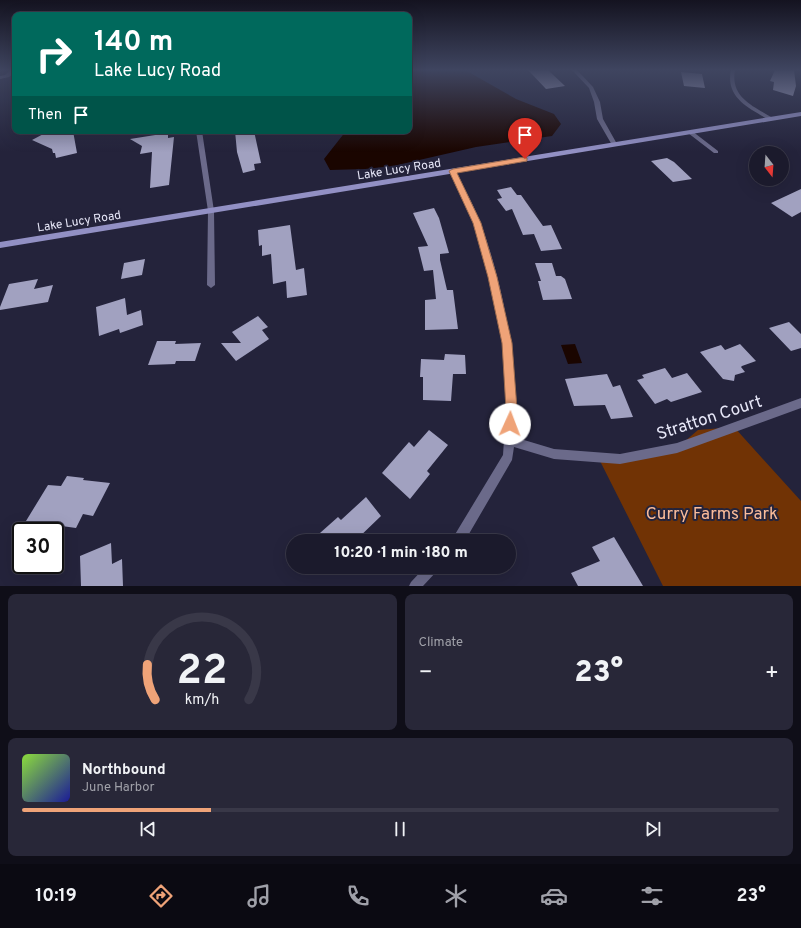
<!DOCTYPE html>
<html lang="en">
<head>
<meta charset="utf-8">
<style>
  :root { --surface:#1b1a2c; --page:#282738; --text:#f1f3f6; --muted:#a0a1a9; --line:#393848; --accent:#efa378 }
  body { margin:0; font-family:Overpass,sans-serif; background:var(--page); color:var(--text); height:100vh; display:flex; flex-direction:column; font-size:15px; white-space:nowrap }
  * { box-sizing:border-box; margin:0 }
  p { font-size:13px; color:var(--muted) }
  .icon { flex:none; width:22px; height:22px; fill:none; stroke:currentColor; stroke-width:2; stroke-linecap:round; stroke-linejoin:round }
  .map { position:relative; height:586px; overflow:hidden }
  .panel { display:flex; flex-direction:column; gap:8px; padding:8px; background:#0f0e18; flex:1 }
  .panel>* { flex:none }
  .guide { position:absolute; left:12px; top:12px; width:400px; height:122px; border-radius:8px; box-shadow:0 4px 16px #0002,0 0 0 1px var(--line); background:#00695c; color:#fff; overflow:hidden }
  .needle { width:26px; rotate:163deg }
  .controls { position:absolute; left:749px; top:146px; display:grid; gap:8px }
  .controls a { display:grid; place-items:center; width:40px; height:40px; border-radius:50%; background:var(--surface); box-shadow:0 4px 16px #0002,0 0 0 1px var(--line); font-size:20px }
  .speed { position:absolute; left:12px; top:522px; display:flex; gap:8px; font-size:20px; font-weight:700; text-align:center }
  .speed>* { display:grid; place-content:center; width:52px; height:52px; border-radius:50%; background:var(--surface); box-shadow:0 4px 16px #0002,0 0 0 1px var(--line); line-height:1 }
  .speed .limit { border:2px solid #111; border-radius:6px; background:#fff; color:#111 }
  .pin { position:absolute; display:grid; place-items:center; width:34px; height:34px; color:#fff; margin:-41px -17px; border-radius:50% 50% 50% 0; rotate:-45deg; box-shadow:0 0 4px #0007 }
  .pin .icon { rotate:45deg }
  .me { position:absolute; width:44px; margin:-22px; rotate:2deg; stroke-linejoin:round; filter:drop-shadow(0 0 3px #0008) }
  .turn { display:flex; align-items:center; gap:14px; height:84px; padding:0 16px; font-size:18px }
  .turn .icon { width:52px; height:52px; stroke-width:2.5 }
  .turn b { display:block; font-size:28px; line-height:34px }
  .then { display:flex; align-items:center; height:38px; padding:0 16px; background:#0003; gap:8px; font-size:15px }
  .big { font-size:30px; font-weight:800; line-height:1.1 }
  .panel .card { flex:1; display:flex; flex-direction:column; justify-content:center; gap:6px; min-width:0; padding:0 14px; border-radius:8px; background:var(--page) }
  .panel .dial { align-items:center; gap:0 }
  .dial svg { height:104px; overflow:visible; fill:none; stroke:var(--line); stroke-width:7; stroke-linecap:round; text-anchor:middle }
  .dial text { fill:var(--text); stroke:none }
  .song { display:flex; align-items:center; gap:12px }
  .cover { width:48px; height:48px; border-radius:6px; background:linear-gradient(135deg,hsl(90 70% 55%),hsl(240 70% 35%)) }
  .played { height:4px; border-radius:2px; background:linear-gradient(90deg,var(--accent) 25%,var(--line) 25%) }
  .keys { display:flex; justify-content:space-around; direction:ltr }
  .heat { display:flex; justify-content:space-between; align-items:center; font-size:22px; direction:ltr }
  .panel .tiles { flex:1; display:grid; gap:8px; grid-template-columns:1fr 1fr }
  .card:last-child { grid-column:span 2 }
  .trip { position:absolute; left:286px; top:534px; width:230px; height:40px; border-radius:20px; background:var(--surface); box-shadow:0 4px 16px #0002,0 0 0 1px var(--line); font-weight:800; line-height:40px; text-align:center }
  .tabs { display:flex; height:64px; justify-content:space-around; align-items:center; background:#0b0a12; color:var(--muted) }
  .tabs .icon { width:28px; height:28px }
  .tabs .current { color:var(--accent) }
  .tabs b { font-size:18px; color:var(--text) }
  .map>svg:first-child { display:block }
  .green { fill:#713305 }
  .water { fill:#1a0500 }
  .building { fill:#a1a1c0 }
  .lines { fill:none; stroke-linecap:round; stroke-linejoin:round }
  .street { fill:#6b6a8a; fill-rule:evenodd }
  .secondary { fill:#9290c4; fill-rule:evenodd }
  .route { fill:#efa378; stroke:#9b6a4e }
  .labels { text-anchor:middle; stroke-width:4; stroke-linejoin:round; paint-order:stroke }
  .far-street-label { font-size:12px; fill:#e7e7f8; stroke:#24233b }
  .near-street-label { font-size:17px; fill:#e7e7f8; stroke:#24233b }
  .near-park-label { font-size:17px; fill:#fbbc9a; stroke:#24233b }
</style>
</head>
<body>
<div class="map">
<svg width="801" height="586" viewBox="0 0 801 586">
  <rect width="100%" height="100%" fill="#24233b"/>
  <path class="green" d="M734 427 801 501V586H663L598 457 677 448 698 430Z"/>
  <path class="water" d="M409 70H465L516 99 554 114 561 124 552 136 476 147 393 166 365 169 330 170 324 159 346 131H409Z
    M575 344 582 363 568 364 561 345Z"/>
  <path class="building" d="M528 70H548L565 86 546 89Z
    M775 70H794L796 86 793 96 773 90 774 82 770 81Z
    M681 72 702 74 705 88 684 86Z
    M49 131H73L77 153 56 158 55 153H53L52 149 32 140Z
    M235 131H254L261 163 254 164 255 170 243 173 237 152Z
    M168 133V138L174 137 169 185 150 188 152 152 140 154 142 146 130 139Z
    M667 158 674 162 692 179 673 182 651 161Z
    M511 187 517 195H521L543 226 551 225 562 249 541 251 534 234 523 235 512 209 506 211 497 199 502 198 497 190Z
    M801 189V212L792 217 771 203Z
    M434 208 439 218 449 253 440 254V260L447 290H453L458 329 425 330V300L436 299 433 270 424 271 418 247 428 246 413 213Z
    M290 225 296 270 304 268 307 295 287 298 286 281 273 284 271 254 262 256V245L259 246 258 230Z
    M145 259 142 275 121 279 124 263Z
    M535 263H552L556 276H561L565 279 572 299 543 300 538 281H541Z
    M38 279 34 289 53 285 48 302 0 310V307L9 284Z
    M125 298 127 315 141 310 143 325 120 333 119 329 99 336 96 307Z
    M258 316 268 327 262 330 269 339 236 361 221 343H241L232 332Z
    M789 322 801 334V348L791 351 769 328Z
    M157 341H176L175 344 201 343 195 361H176L175 364 148 365Z
    M740 344 756 361 742 366 741 367 745 372 735 375 734 381 723 379 700 352 721 345 725 350Z
    M445 354 465 355 466 374H453L451 401 423 400V377H420L421 359 444 360Z
    M665 368 672 378 687 373 702 392 671 402 667 399 655 404 637 380 644 378 642 375Z
    M607 374 613 387 620 385 633 417 611 419 605 405 574 406 565 379Z
    M429 430 448 445 427 471 430 474 410 499 382 473 409 442 414 447Z
    M67 476 84 478 83 480 110 483 93 516 83 514 76 528 26 521 48 485 61 486Z
    M366 497 381 516 355 541H311L338 517 341 520Z
    M614 537 643 586H578L571 573 600 561 592 547Z
    M111 543 112 564 122 559 123 586H81L80 556Z"/>
  <g class="lines">
    <path class="street" d="M11 70H15V72L9 77 0 79V76L5 75Z
      M572 70H577L593 87 600 102 603 119 617 144 616 145H612L597 119 594 102 589 88Z
      M731 70H735C730 97 753 106 773 118V120H769C749 108 725 98 731 70Z
      M196 131H202L214 211 215 285 211 288 207 285 208 211Z
      M688 131H692L718 151V153H714L688 133Z
      M453 169 456 171C464 188 474 206 481 224 505 291 518 365 514 437L554 449 620 454 677 443 801 398V408L677 453 620 464 554 459 514 447 512 460 466 539 465 541H451L503 455 506 409 503 343 489 277 474 223 450 171Z
      M425 567H439L437 571 423 586H409L411 582Z"/>
    <path class="secondary" d="M801 112V116L0 248V242Z"/>
  </g>
  <linearGradient id="sky" x2="0" y2="1"><stop stop-color="#141320"/><stop offset="0.46" stop-color="#3f4560"/><stop offset="1" stop-color="#3f4560" stop-opacity="0"/></linearGradient>
  <rect width="801" height="152" fill="url(#sky)"/>
  <path class="route" d="M525 157 527 158V161L457 173 481 223 497 277 512 343 517 409 514 428 510 430 506 428 504 424 506 409 502 343 488 277 473 223 449 171 453 169Z"/>
  <g class="labels">
    <g class="far-street-label">
      <text transform="translate(399 169) rotate(-9)" y="4">Lake Lucy Road</text>
      <text transform="translate(79 221) rotate(-9)" y="4">Lake Lucy Road</text>
    </g>
    <g class="near-street-label">
      <text transform="translate(709 417) rotate(-18)" y="6">Stratton Court</text>
    </g>
    <g class="near-park-label">
      <text x="712" y="519">Curry Farms Park</text>
    </g>
  </g>
</svg>
<div class="controls">
<a><svg class="needle" viewBox="-14 -14 28 28"><path d="M0-13l5 13h-10z" fill="#e53935"/><path d="M0 13l5-13h-10z" fill="#a0a1a9"/></svg></a>
</div>
<div class="speed"><div class="limit">30</div></div>
<div class="pin" style="left:525px;top:159px;background:#d93025"><svg class="icon" aria-label="arrive" viewBox="0 0 24 24"><path d="M6 21V4h12l-3 4 3 4H6"/></svg></div>
<svg class="me" style="left:510px;top:424px" viewBox="-20 -20 40 40"><circle r="19" fill="#fff"/><path d="M0-13L10 11 0 6-10 11z" fill="#efa378"/></svg>
<div class="trip">10:20 · 1 min · 180 m</div>
<div class="guide">
<div class="turn"><svg class="icon" aria-label="right" viewBox="0 0 24 24"><path d="M7 20v-9h11M14 6l5 5-5 5"/></svg><div><b>140 m</b>Lake Lucy Road</div></div>
<div class="then">Then<svg class="icon" aria-label="arrive" viewBox="0 0 24 24"><path d="M6 21V4h12l-3 4 3 4H6"/></svg></div>
</div>
</div>
<section class="panel">
<div class="tiles">
<div class="card dial"><svg viewBox="0 0 100 80">
<path d="M14 69A42 42 0 1 1 86 69"/>
<path d="M14 69A42 42 0 0 1 8 42" stroke="#efa378"/>
<text x="50" y="56" font-size="32" font-weight="700">22</text>
<text x="50" y="72" font-size="11">km/h</text>
</svg></div>
<div class="card"><p>Climate</p>
<div class="heat"><a>−</a><b class="big">23°</b><a>+</a></div>
</div>
<div class="card">
<div class="song"><i class="cover"></i><div><b>Northbound</b><p>June Harbor</p></div></div>
<div class="played"></div>
<div class="keys"><svg class="icon" aria-label="previous" viewBox="0 0 24 24"><path d="M18 5L8 12l10 7zM5 5v14"/></svg><svg class="icon" aria-label="pause" viewBox="0 0 24 24"><path d="M8 5v14M16 5v14"/></svg><svg class="icon" aria-label="next" viewBox="0 0 24 24"><path d="M6 5l10 7-10 7zM19 5v14"/></svg></div>
</div>
</div>
</section>
<nav class="tabs">
<b>10:19</b>
<svg class="icon current" aria-label="directions" viewBox="0 0 24 24"><path d="M12 3l9 9-9 9-9-9zM9 14v-3h6M13 9l2 2-2 2"/></svg>
<svg class="icon" aria-label="music" viewBox="0 0 24 24"><path d="M9 18V5l10-2v13"/><circle cx="6" cy="18" r="3"/><circle cx="16" cy="16" r="3"/></svg>
<svg class="icon" aria-label="phone" viewBox="0 0 24 24"><path d="M5 4h4l2 5-3 2q2 4 5 5l2-3 5 2v4C11 20 4 13 5 4z"/></svg>
<svg class="icon" aria-label="climate" viewBox="0 0 24 24"><path d="M12 3v18M4 7l16 10M4 17L20 7"/></svg>
<svg class="icon" aria-label="car" viewBox="0 0 24 24"><path d="M5 17H2v-5l4-1 3-4h7l3 4 3 1v5h-3M9 17h6M6 11h13"/><circle cx="7" cy="17" r="2"/><circle cx="17" cy="17" r="2"/></svg>
<svg class="icon" aria-label="filters" viewBox="0 0 24 24"><path d="M4 7h16M4 17h16"/><circle cx="9" cy="7" r="2"/><circle cx="15" cy="17" r="2"/></svg>
<b>23°</b>
</nav>
</body>
</html>
